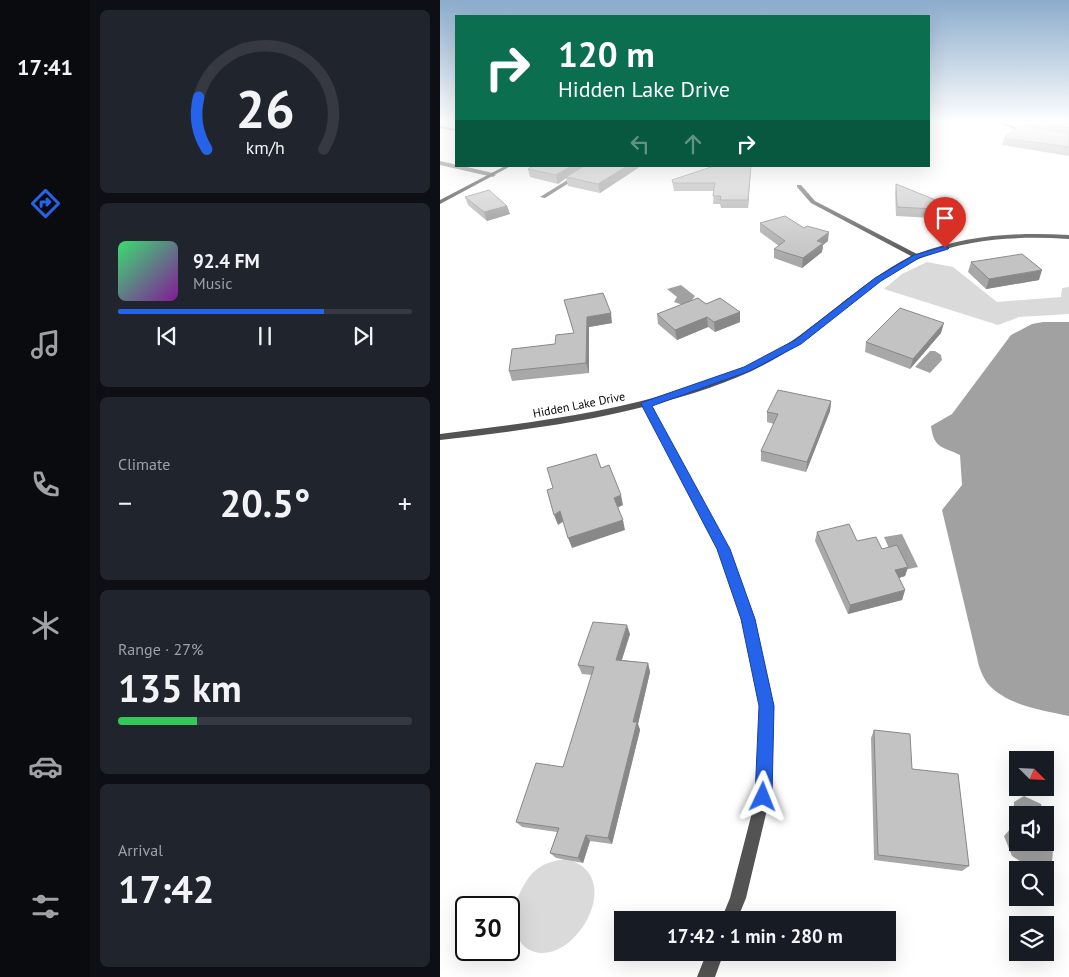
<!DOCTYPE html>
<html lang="en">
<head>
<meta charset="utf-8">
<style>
  :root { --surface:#171b24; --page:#20242c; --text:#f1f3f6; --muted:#9ea1a6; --line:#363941; --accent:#2563eb }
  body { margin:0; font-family:"PT Sans",sans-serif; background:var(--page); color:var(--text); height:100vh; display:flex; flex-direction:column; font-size:19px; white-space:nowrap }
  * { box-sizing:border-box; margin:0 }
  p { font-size:16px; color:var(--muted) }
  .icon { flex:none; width:28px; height:28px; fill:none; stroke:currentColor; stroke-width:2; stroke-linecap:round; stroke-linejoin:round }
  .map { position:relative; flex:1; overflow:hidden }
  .side { display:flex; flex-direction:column; gap:10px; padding:10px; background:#0d0f14; width:350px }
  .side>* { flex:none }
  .banner { position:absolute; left:15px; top:15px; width:475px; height:152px; border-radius:0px; box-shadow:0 5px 20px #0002; background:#0b6e4f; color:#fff; overflow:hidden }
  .needle { width:32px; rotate:114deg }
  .tools { position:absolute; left:569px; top:751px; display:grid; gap:10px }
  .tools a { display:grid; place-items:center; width:45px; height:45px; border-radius:0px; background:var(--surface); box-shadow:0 5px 20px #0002; font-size:25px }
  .speed { position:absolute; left:15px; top:896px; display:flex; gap:10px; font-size:25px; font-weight:700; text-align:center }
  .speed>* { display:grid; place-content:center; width:65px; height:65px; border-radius:50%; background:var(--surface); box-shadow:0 5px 20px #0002; line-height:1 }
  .speed .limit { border:2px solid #111; border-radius:8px; background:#fff; color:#111 }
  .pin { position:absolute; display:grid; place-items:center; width:42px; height:42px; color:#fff; margin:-51px -21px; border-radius:50% 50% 50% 0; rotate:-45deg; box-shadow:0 0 5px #0007 }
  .pin .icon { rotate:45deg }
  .me { position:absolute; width:55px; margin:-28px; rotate:2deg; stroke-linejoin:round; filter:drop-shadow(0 0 4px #0008) }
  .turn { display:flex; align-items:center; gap:18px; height:105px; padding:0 20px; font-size:22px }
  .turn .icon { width:65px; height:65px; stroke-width:2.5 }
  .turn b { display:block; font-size:35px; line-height:42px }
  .lanes { display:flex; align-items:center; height:48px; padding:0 20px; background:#0003; justify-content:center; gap:25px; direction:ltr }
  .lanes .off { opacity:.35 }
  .big { font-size:38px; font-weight:600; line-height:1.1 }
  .side .card { flex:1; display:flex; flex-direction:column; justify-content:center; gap:8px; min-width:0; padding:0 18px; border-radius:8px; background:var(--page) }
  .side .dial { align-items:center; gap:0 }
  .dial svg { height:130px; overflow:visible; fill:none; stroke:var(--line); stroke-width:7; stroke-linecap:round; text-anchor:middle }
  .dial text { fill:var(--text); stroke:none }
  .song { display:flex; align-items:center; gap:15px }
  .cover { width:60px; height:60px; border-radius:8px; background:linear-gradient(135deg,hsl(140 70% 55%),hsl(290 70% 35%)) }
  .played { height:5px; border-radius:2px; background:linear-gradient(90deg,var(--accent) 70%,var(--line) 70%) }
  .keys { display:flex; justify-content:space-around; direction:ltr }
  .heat { display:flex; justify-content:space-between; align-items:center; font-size:28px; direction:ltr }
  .charge { height:8px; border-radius:4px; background:linear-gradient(90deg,#34c759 27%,var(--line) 0) }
  .trip { position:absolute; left:174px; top:911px; width:282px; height:50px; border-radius:0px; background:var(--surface); box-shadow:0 5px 20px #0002; font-weight:600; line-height:50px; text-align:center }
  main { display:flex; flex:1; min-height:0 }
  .tabs { display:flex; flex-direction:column; width:90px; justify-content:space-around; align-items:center; background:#090b0e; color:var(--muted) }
  .tabs .icon { width:35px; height:35px }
  .tabs .on { color:var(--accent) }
  .tabs b { font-size:22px; color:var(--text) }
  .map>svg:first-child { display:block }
  .green { fill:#dadada }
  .water { fill:#a1a1a1 }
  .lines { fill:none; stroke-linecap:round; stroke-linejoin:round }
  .service { fill:#535353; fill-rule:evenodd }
  .minor { fill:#535353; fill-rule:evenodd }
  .secondary { fill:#202020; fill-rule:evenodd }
  .wall { fill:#a8a8a8 }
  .shaded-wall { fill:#888 }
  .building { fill:#c3c3c3; stroke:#888 }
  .route { fill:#2563eb; stroke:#184099 }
  .labels { text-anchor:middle; stroke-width:4.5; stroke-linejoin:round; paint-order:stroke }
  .far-street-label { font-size:12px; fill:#000; stroke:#fff }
</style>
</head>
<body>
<main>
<nav class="tabs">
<b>17:41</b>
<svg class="icon on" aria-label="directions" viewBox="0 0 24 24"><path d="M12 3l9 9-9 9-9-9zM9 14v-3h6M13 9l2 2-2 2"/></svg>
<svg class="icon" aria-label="music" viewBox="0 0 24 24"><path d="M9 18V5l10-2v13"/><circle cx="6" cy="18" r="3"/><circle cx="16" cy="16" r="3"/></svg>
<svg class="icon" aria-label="phone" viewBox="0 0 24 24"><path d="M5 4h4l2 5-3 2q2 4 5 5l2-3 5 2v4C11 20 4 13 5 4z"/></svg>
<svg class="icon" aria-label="climate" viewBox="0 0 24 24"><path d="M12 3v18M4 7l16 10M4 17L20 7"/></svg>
<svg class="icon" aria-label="car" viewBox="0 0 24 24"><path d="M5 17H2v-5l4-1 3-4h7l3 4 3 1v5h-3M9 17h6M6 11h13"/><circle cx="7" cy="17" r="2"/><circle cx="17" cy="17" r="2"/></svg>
<svg class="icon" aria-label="filters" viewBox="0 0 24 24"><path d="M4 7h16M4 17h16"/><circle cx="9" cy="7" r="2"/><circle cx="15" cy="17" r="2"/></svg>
</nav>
<section class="side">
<div class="card dial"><svg viewBox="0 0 100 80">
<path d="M14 69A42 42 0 1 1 86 69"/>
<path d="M14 69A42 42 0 0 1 9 37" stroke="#2563eb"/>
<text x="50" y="56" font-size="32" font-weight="700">26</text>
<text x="50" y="72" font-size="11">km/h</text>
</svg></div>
<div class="card">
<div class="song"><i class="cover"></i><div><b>92.4 FM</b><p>Music</p></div></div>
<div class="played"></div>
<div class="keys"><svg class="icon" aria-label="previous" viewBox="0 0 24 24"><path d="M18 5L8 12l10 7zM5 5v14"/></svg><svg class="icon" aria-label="pause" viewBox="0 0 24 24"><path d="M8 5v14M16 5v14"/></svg><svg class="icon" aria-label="next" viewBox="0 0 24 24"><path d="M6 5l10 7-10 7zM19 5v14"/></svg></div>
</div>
<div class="card"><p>Climate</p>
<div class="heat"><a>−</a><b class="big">20.5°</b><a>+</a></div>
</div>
<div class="card"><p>Range · 27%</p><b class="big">135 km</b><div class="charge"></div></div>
<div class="card"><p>Arrival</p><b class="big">17:42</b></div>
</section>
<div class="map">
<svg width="629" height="977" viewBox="0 0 629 977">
  <rect width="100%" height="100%" fill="#fff"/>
  <path class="green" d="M487 262 513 267 557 302 621 297 622 288 629 287V314L579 317 558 325 444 289 462 274Z
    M125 859C192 873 130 977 86 948 62 927 78 879 103 865 110 862 117 860 125 859Z"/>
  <path class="water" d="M241 285 255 296 249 304 245 303 243 305 234 302 237 297 227 289Z
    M603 322H629V716C602 710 568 706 548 684 544 679 541 672 539 666L502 510 522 485 520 455C502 446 494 449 491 426L512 414 571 335 592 324Z
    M490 351H495L501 355 502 360 490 373 475 367Z
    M462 534 478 567 464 570 451 553 444 537Z
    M584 796 601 804 604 815H578V842H605V835L613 849 612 864C595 875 587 865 572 856L564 836 573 826 574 802Z"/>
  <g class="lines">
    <path class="service" d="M0 161 53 173 56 175 53 177 0 165Z"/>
    <path class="minor" d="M559 123H565L590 133 586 134Z
      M0 126 16 129V131L0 128Z
      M150 166H156L105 198 100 197Z
      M357 185H361L375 201 477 254C526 235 577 232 629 235V239C561 235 498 240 441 280 406 305 375 335 338 357 299 380 254 394 211 405L289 549 314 619 334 706 330 797 306 898 297 920H281L290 898 316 797 320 706 302 619 279 549 203 407C136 424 68 432 0 440V434C81 424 163 414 241 390 267 383 292 375 316 363 372 334 415 285 471 256L371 203 357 187Z
      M267 952H284L275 977H257Z"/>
    <path class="secondary" d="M65 166H71L0 204V200Z"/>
  </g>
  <path class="wall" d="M585 123H629V156L562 145 564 138 584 126Z
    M201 166 160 193 128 186 126 178 118 184 90 177 88 169Z
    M274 166H311L308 208H281L280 204H273L274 191H234L232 180Z
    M456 184 513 207 510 219 456 216 455 193Z
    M25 197 67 206 70 214 47 221 28 205Z
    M320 223 364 228 388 241 383 245 382 252 362 268 334 258V249L339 246 320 232Z
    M531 262 599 280 546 289 528 272Z
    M124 300 172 323 149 327V373L72 381 69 371 134 333Z
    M266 304 300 312V322L275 332 268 327 237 340 218 324 217 314Z
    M501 333 470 369 425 352 426 342Z
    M391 401 390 411 366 472 321 461V451L334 424 327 422V412Z
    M377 532 417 541 442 549 468 567 465 576 459 578 465 590 462 600 408 614 375 541Z
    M190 634 182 660 208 663 210 672 198 724 200 730 172 844 150 841 143 863 116 858 110 853 117 832 82 827 76 822 123 767 152 675 142 674 138 665Z
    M434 730 472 769 529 866 522 871 434 860 431 738Z"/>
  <path class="shaded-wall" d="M131 166H146L126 177V178L118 184 116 175Z
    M187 166H201L160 193 158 184Z
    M311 166 308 208V200Z
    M67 206 70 214 47 221 44 212Z
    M389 232 388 241 383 245 382 252 362 268 363 258 377 241Z
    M602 270 599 280 546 289 549 279Z
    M300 312V322L275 332 274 322Z
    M171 313 172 323 149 327V373L146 363 147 317Z
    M267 317 268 327 237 340 235 330Z
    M504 323 501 333 470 369 473 359Z
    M391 401 390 411 366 472 367 462Z
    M181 495 183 505 177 508 174 498Z
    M120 511 124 521 118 525 114 515Z
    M183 520 185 530 132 548 128 538Z
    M468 567 465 576 452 580 455 570Z
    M465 590 462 600 408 614 410 605Z
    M187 625 190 634 179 668 176 660Z
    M208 663 210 672 198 724 200 730 172 844 168 838 193 722Z
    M146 835 150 841 143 863 138 858Z"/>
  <path class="building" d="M600 123H629V128Z
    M580 125 629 133V147L564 138Z
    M93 166H131L116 175 88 169Z
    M144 166H187L158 184 126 177Z
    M274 166H311L308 200H280L281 196H273L275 183H233L232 180Z
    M456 184 513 207 512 210 457 207Z
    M49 190 67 206 44 212 25 197Z
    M345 216 364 228 367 226 389 232 377 241 383 243 363 258 334 249 345 241 320 223Z
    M582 254 602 270 549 279 531 262Z
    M163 293 171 313 147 317 146 363 69 371 72 349 115 344 116 335 134 333 124 300Z
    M258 298 266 304 280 298 300 312 274 322 267 317 235 330 217 314Z
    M460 308 504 323 473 359 426 342Z
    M338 390 391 401 367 462 321 451 338 414 327 412Z
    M156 454 161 468 169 465 181 495 174 498 183 520 128 538 120 511 114 515 107 490 113 488 107 468Z
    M409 524 417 541 436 537 442 549 457 545 468 567 455 570 465 590 410 605 377 532Z
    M153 622 187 625 176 660 208 663 193 722H197L168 838 146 835 138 858 110 853 119 828 76 822 96 763 123 767 154 667 138 665Z
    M434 730 470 734 472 769 518 774 529 866 438 855Z"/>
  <linearGradient id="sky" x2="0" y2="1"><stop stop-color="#8baccc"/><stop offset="0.47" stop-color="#fff"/><stop offset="1" stop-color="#fff" stop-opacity="0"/></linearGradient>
  <rect width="629" height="260" fill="url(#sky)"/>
  <path class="route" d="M505 246 509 248 508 249 479 258 441 281 361 344 310 371 212 406 290 549 315 619 334 706 332 797 329 803 323 805 317 803 315 797 319 706 301 619 277 549 201 404 203 402 304 367 355 340 435 278 474 255Z"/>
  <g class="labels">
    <g class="far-street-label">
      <text transform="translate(139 405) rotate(-11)" y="4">Hidden Lake Drive</text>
    </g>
  </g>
</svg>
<div class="tools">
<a><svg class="needle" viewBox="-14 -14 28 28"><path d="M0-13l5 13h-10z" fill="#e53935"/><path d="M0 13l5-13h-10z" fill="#9ea1a6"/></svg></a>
<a><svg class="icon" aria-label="sound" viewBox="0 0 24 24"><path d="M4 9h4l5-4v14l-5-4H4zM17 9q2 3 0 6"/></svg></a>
<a><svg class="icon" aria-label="search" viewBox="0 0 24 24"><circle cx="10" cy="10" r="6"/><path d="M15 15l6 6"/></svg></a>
<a><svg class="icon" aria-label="layers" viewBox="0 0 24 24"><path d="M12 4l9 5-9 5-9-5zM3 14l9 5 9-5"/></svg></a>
</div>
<div class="speed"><div class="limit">30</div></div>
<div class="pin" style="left:505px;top:248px;background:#d93025"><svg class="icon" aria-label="arrive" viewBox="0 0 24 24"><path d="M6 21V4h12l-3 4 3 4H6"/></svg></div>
<svg class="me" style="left:323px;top:797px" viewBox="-20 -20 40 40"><path d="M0-17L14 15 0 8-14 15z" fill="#2563eb" stroke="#fff" stroke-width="4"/></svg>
<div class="trip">17:42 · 1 min · 280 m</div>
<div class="banner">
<div class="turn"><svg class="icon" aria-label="right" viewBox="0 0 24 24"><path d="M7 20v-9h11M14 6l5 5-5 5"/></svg><div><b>120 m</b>Hidden Lake Drive</div></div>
<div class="lanes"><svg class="icon off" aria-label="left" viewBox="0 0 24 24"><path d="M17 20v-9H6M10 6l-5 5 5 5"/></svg><svg class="icon off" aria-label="ahead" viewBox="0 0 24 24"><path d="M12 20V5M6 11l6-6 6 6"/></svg><svg class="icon" aria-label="right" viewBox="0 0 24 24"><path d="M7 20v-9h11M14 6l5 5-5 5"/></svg></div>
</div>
</div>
</main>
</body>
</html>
